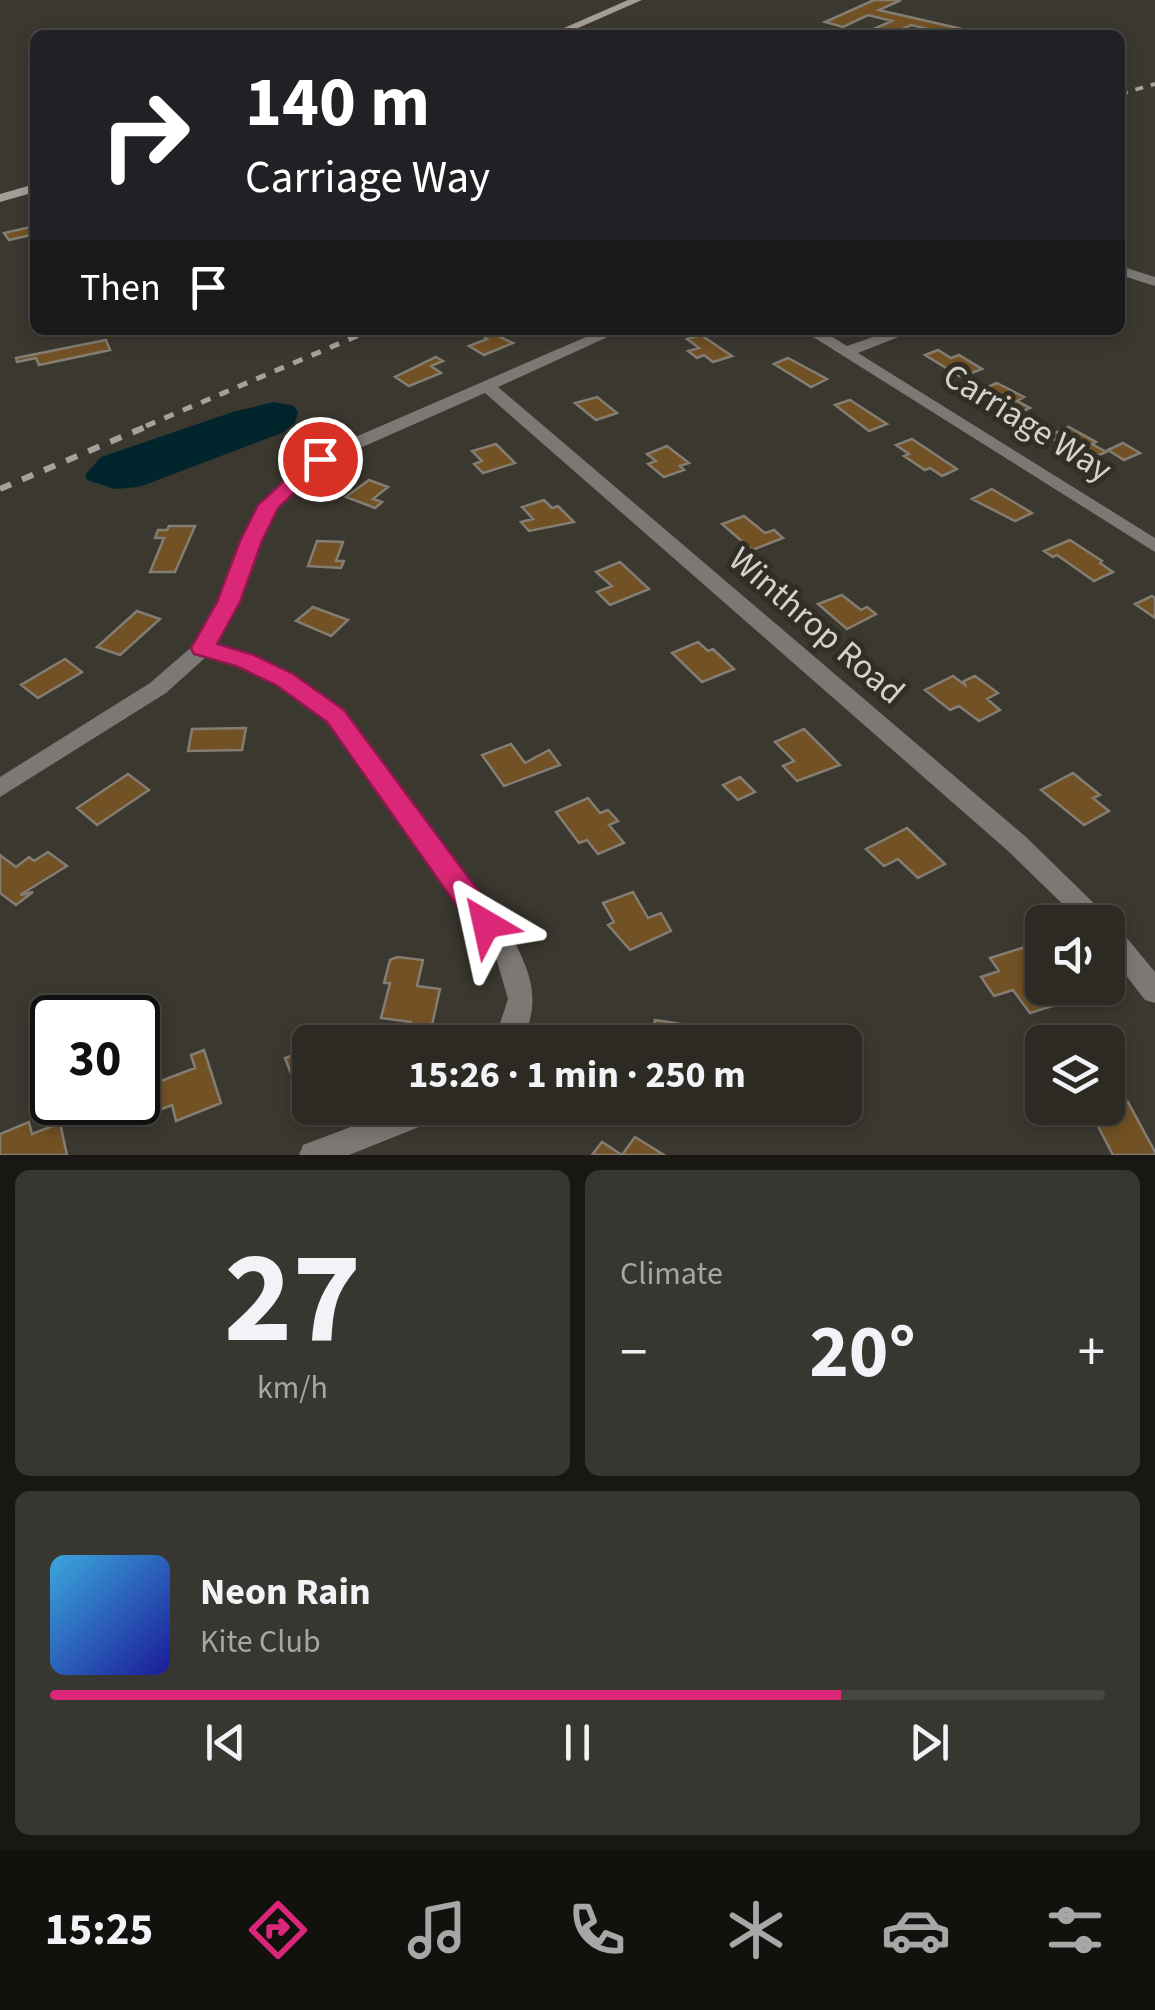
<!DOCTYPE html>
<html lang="en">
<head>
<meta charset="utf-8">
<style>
  :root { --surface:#2c2a23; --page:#383630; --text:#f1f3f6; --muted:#a6a7a6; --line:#484641; --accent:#db2777 }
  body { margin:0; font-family:"Source Sans 3",sans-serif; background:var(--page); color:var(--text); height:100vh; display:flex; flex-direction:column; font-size:38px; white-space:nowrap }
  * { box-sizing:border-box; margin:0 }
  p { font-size:32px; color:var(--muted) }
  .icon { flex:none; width:55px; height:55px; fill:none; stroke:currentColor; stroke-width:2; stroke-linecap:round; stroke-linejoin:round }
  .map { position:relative; height:1155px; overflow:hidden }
  .side { display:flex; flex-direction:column; gap:15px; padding:15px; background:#181713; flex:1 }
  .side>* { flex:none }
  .hud { position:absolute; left:30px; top:30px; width:1095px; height:305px; border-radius:15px; box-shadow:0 5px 15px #0003,0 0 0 2px var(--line); background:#202124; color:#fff; overflow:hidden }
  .buttons { position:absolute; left:1025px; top:905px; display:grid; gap:20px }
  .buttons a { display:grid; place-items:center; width:100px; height:100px; border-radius:15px; background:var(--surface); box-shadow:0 5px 15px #0003,0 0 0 2px var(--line); font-size:50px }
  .speed { position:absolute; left:30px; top:995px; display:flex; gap:20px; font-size:50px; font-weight:700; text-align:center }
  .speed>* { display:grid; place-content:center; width:130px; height:130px; border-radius:50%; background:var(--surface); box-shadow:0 5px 15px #0003,0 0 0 2px var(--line); line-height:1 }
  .speed .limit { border:5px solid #111; border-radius:15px; background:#fff; color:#111 }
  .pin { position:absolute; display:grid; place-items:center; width:85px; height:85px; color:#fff; margin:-42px; border:5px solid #fff; border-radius:50%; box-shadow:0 2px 10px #0007 }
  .me { position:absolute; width:110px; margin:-55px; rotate:324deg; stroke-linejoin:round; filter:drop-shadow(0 0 8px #0008) }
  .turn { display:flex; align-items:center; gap:35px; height:210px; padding:0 50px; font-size:45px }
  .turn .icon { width:130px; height:130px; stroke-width:2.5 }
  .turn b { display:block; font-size:70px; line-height:85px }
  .then { display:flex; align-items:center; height:95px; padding:0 50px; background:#0003; gap:20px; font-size:38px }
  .big { font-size:75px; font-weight:700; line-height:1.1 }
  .side .widget { flex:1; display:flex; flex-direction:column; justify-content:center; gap:15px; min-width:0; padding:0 35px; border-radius:15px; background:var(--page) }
  .side .dial { align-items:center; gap:0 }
  .dial b { font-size:130px; line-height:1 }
  .song { display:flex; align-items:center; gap:30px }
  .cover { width:120px; height:120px; border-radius:15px; background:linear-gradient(135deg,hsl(200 70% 55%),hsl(240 70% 35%)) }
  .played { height:10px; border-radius:5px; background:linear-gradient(90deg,var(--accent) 75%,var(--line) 75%) }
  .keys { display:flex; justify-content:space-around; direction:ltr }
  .heat { display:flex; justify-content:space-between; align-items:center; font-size:55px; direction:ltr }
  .side .tiles { flex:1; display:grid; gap:15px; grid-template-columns:1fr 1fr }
  .widget:last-child { grid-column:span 2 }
  .trip { position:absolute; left:292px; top:1025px; width:570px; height:100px; border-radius:15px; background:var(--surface); box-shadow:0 5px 15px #0003,0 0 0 2px var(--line); font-weight:700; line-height:100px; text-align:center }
  .dock { display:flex; height:160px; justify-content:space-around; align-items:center; background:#12110e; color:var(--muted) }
  .dock .icon { width:70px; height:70px }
  .dock .on { color:var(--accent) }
  .dock b { font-size:45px; color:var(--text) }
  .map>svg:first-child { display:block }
  .water { fill:#00252c }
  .building { fill:#725124; stroke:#847d74; stroke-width:2.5 }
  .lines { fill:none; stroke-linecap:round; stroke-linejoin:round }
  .minor { fill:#7c7875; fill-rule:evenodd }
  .secondary { fill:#a39c97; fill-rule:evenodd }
  .rail-far2 { stroke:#a4a29c; stroke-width:4; stroke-dasharray:8 8; stroke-linecap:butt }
  .rail-far1 { stroke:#a4a29c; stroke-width:5; stroke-dasharray:10 10; stroke-linecap:butt }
  .rail { stroke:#a4a29c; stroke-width:6; stroke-dasharray:12 12; stroke-linecap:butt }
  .route { fill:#db2777; stroke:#8e194d; stroke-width:2.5 }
  .labels { text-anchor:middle; stroke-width:10; stroke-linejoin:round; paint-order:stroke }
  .street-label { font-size:35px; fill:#d4d2cd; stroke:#302e25 }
</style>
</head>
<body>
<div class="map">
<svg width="1155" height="1155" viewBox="0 0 1155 1155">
  <rect width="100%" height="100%" fill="#3a382f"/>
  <path class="water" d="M274 402 294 406 298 412 295 423 282 433 139 487 115 489 87 480 85 475 101 457 233 412Z"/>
  <path class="building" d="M874 0H901L879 10 962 29 951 35H923L932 30 911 25 889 35 871 30 892 21 868 15 843 27 825 22Z
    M35 226V234L9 240 4 233Z
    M490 332 513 343 484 355 469 346 487 339 482 335Z
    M701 335 732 356 713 362 704 355 697 358 688 351 699 348 687 339Z
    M106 340 110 350 39 365 36 358 17 362 16 358Z
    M938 350 951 358 959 355 982 369 961 377 925 355Z
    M436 357 443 361 431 366 441 373 409 386 395 377Z
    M788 358 827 379 811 387 774 364Z
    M997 383 1024 397 1017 401 1030 408 1017 414 984 396 988 394 981 390Z
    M597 397 617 413 596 420 575 403Z
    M850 400 887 424 869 431 835 405Z
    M1069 427 1096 442 1092 444 1106 452 1089 460 1048 436Z
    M912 439 957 469 942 476 930 468 925 470 904 456 909 454 896 445Z
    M1123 443 1140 453 1124 460 1108 450Z
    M496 444 515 463 483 473 474 464 482 461 472 451Z
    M667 446 689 463 680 466 684 470 664 477 648 464 656 461 647 454Z
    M369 480 388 487 373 499 382 502 375 508 346 497Z
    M992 489 1032 513 1015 521 972 499Z
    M544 500 552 508 558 506 574 522 529 531 521 522 533 519 522 507Z
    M744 516 765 533 774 530 783 538 752 550 722 524Z
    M169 526H195L175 572H150L164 538H155L158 530H167Z
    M1070 540 1102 561 1100 563 1113 572 1094 581 1057 555 1053 557 1044 551Z
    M317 541 343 542 336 561H344L341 568 308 566Z
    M620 562 649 589 610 605 597 592 612 586 596 572Z
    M842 595 861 610 867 607 876 614 847 629 818 604Z
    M1152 596 1155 598V618L1135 604Z
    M313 607 348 620 331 636 296 621Z
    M137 611 160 619 120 655 97 647Z
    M698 642 708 651 713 649 734 669 702 682 672 653Z
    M65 659 82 672 38 698 21 685Z
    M953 676 965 685 964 681 975 676 998 693 987 699 1000 710 979 721 959 706 950 710 925 690Z
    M246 728 242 750 188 751 192 729Z
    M804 729 840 765 797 781 783 766 794 761 775 742Z
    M511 744 525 763 549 750 560 765 504 786 482 755Z
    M1073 773 1100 795 1093 798 1109 811 1084 825 1041 790Z
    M128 774 149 790 97 825 77 808Z
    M740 777 755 792 738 800 723 785Z
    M588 798 600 813 608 810 618 821 609 825 624 843 598 854 587 840 579 843 556 812Z
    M907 828 945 864 918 878 898 859 884 866 866 849Z
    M48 852 67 866 20 895 33 892 16 905 0 893V855L16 867 29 857 34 861Z
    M633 892 648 918 661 913 671 931 630 950 608 925 614 922 603 903Z
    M1025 947 1042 970V988H1051L1062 1003 1030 1013 1013 990 994 996 981 977 999 971 990 958Z
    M397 957 423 960 417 986 440 989 430 1034 409 1032 411 1022 381 1018 390 983H384L390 960Z
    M655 1020 694 1026 691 1042H651Z
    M316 1032 320 1042H310V1079L295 1084 285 1058 297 1054 292 1041Z
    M204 1050 221 1103 176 1121 172 1105 157 1111 155 1106 127 1117 122 1102H138V1083L159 1075 161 1081 195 1068 191 1055Z
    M1128 1102 1155 1152V1155H1113L1089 1109Z
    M29 1122 32 1134 60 1123 67 1155H0V1134Z
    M635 1137 664 1155H592L602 1142 622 1155Z"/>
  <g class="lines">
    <path class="minor" d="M1120 266 1155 277V286L1120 275Z
      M602 330H623L498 387 1026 837 1106 915 1109 923 1117 926 1155 972V1003L1145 1000 1108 952V922H1081L1008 851 485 393 326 463 277 508 261 541 239 603 216 645 253 655 293 675 344 711 517 947C535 983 538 1006 522 1042H494L508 999 497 961 328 721 277 685 237 665 207 656 166 693 0 797V777L150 683 195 644 219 603 241 541 260 505 314 455Z
      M802 330H821L847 346 893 330H916L858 353 1155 538V552Z
      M401 1108H449L444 1117 349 1155H299L303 1145Z"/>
    <path class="secondary" d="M628 0H642L562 35H548Z
      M35 184V192L0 202V194Z"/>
    <path class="rail-far2" d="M1120 94 1155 84"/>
    <path class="rail-far1" d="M146 426 371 330"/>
    <path class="rail" d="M0 489 152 424"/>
  </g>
  <path class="route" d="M320 453 330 459 278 508 262 541 240 602 217 644 254 655 293 674 344 710 497 916 501 924 497 933 486 936 476 933 327 722 276 685 236 666 194 654 191 648 217 602 240 541 258 505 313 454Z"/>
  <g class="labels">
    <g class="street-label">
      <text transform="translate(1028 422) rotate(32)" y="12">Carriage Way</text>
      <text transform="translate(817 625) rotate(41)" y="12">Winthrop Road</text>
    </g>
  </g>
</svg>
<div class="buttons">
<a><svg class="icon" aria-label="sound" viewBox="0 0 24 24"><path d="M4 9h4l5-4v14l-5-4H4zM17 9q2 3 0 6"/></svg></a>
<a><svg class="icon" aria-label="layers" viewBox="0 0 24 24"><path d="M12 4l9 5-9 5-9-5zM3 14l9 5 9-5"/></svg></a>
</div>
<div class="speed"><div class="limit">30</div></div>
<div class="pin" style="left:320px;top:459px;background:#d93025"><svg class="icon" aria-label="arrive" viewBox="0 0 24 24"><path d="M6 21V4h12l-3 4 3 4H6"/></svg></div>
<svg class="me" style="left:486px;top:924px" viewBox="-20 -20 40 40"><path d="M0-17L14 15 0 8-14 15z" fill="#db2777" stroke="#fff" stroke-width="4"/></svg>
<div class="trip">15:26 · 1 min · 250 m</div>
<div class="hud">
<div class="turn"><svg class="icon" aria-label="right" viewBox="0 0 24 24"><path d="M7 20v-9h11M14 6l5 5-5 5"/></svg><div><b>140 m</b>Carriage Way</div></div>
<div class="then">Then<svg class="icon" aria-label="arrive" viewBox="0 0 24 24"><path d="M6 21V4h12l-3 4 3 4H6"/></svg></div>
</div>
</div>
<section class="side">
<div class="tiles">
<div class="widget dial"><b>27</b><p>km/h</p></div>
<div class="widget"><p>Climate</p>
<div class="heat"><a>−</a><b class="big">20°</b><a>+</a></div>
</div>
<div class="widget">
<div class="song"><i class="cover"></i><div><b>Neon Rain</b><p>Kite Club</p></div></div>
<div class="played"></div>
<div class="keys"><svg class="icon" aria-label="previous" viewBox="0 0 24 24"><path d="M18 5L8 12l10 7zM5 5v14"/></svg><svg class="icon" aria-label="pause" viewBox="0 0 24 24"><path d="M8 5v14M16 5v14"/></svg><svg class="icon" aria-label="next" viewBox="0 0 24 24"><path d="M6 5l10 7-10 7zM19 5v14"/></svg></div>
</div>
</div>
</section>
<nav class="dock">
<b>15:25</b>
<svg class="icon on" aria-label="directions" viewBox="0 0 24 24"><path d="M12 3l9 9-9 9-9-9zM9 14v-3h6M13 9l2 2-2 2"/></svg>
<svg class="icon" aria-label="music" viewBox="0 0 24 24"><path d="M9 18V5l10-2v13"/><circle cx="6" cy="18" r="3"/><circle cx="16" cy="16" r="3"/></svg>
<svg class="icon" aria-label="phone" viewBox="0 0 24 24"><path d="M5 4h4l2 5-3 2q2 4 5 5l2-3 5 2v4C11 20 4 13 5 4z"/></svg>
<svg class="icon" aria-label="climate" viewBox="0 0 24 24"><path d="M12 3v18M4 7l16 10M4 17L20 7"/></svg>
<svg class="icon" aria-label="car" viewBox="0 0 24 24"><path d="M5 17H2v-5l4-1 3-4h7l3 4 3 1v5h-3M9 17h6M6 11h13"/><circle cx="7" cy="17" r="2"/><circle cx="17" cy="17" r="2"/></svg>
<svg class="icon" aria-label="filters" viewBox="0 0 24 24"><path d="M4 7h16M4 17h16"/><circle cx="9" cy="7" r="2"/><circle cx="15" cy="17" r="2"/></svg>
</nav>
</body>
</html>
